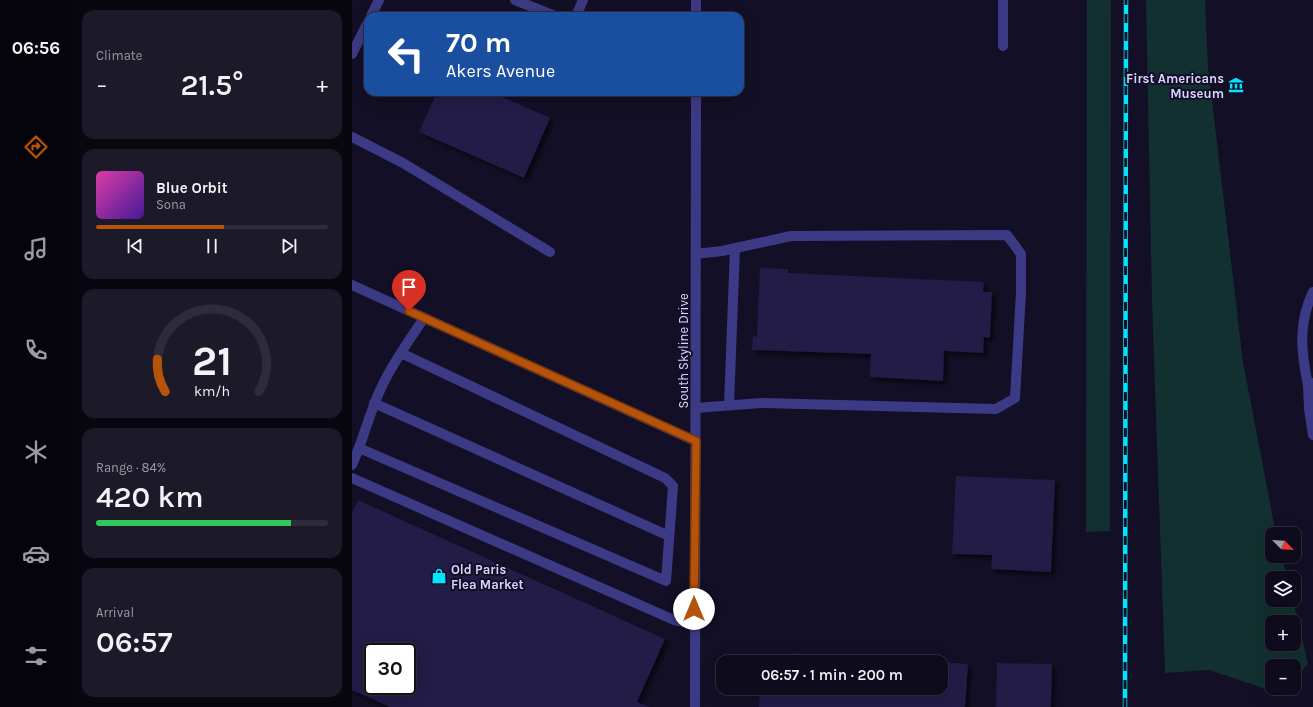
<!DOCTYPE html>
<html lang="en">
<head>
<meta charset="utf-8">
<style>
  :root { --surface:#0e0b1c; --page:#1c1929; --text:#f1f3f6; --muted:#9b9ba3; --line:#2e2b3b; --accent:#b45309 }
  body { margin:0; font-family:Karla,sans-serif; background:var(--page); color:var(--text); height:100vh; display:flex; flex-direction:column; font-size:15px; white-space:nowrap }
  * { box-sizing:border-box; margin:0 }
  p { font-size:13px; color:var(--muted) }
  .icon { flex:none; width:22px; height:22px; fill:none; stroke:currentColor; stroke-width:2; stroke-linecap:round; stroke-linejoin:round }
  .map { position:relative; flex:1; overflow:hidden }
  .panel { display:flex; flex-direction:column; gap:10px; padding:10px; background:#08060f; width:280px }
  .panel>* { flex:none }
  .hud { position:absolute; left:12px; top:12px; width:380px; height:84px; border-radius:12px; box-shadow:0 4px 16px #0002,0 0 0 1px var(--line); background:#1a4fa0; color:#fff; overflow:hidden }
  .needle { width:26px; rotate:114deg }
  .controls { position:absolute; left:913px; top:527px; display:grid; gap:8px }
  .controls a { display:grid; place-items:center; width:36px; height:36px; border-radius:8px; background:var(--surface); box-shadow:0 4px 16px #0002,0 0 0 1px var(--line); font-size:20px }
  .speed { position:absolute; left:12px; top:643px; display:flex; gap:8px; font-size:20px; font-weight:700; text-align:center }
  .speed>* { display:grid; place-content:center; width:52px; height:52px; border-radius:50%; background:var(--surface); box-shadow:0 4px 16px #0002,0 0 0 1px var(--line); line-height:1 }
  .speed .limit { border:2px solid #111; border-radius:6px; background:#fff; color:#111 }
  .pin { position:absolute; display:grid; place-items:center; width:34px; height:34px; color:#fff; margin:-41px -17px; border-radius:50% 50% 50% 0; rotate:-45deg; box-shadow:0 0 4px #0007 }
  .pin .icon { rotate:45deg }
  .me { position:absolute; width:44px; margin:-22px; rotate:0deg; stroke-linejoin:round; filter:drop-shadow(0 0 3px #0008) }
  .turn { display:flex; align-items:center; gap:14px; height:84px; padding:0 16px; font-size:18px }
  .turn .icon { width:52px; height:52px; stroke-width:2.5 }
  .turn b { display:block; font-size:28px; line-height:34px }
  .big { font-size:30px; font-weight:600; line-height:1.1 }
  .panel .tile { flex:1; display:flex; flex-direction:column; justify-content:center; gap:6px; min-width:0; padding:0 14px; border-radius:12px; background:var(--page) }
  .panel .dial { align-items:center; gap:0 }
  .dial svg { height:104px; overflow:visible; fill:none; stroke:var(--line); stroke-width:7; stroke-linecap:round; text-anchor:middle }
  .dial text { fill:var(--text); stroke:none }
  .song { display:flex; align-items:center; gap:12px }
  .cover { width:48px; height:48px; border-radius:6px; background:linear-gradient(135deg,hsl(320 70% 55%),hsl(260 70% 35%)) }
  .played { height:4px; border-radius:2px; background:linear-gradient(90deg,var(--accent) 55%,var(--line) 55%) }
  .keys { display:flex; justify-content:space-around; direction:ltr }
  .heat { display:flex; justify-content:space-between; align-items:center; font-size:22px; direction:ltr }
  .charge { height:6px; border-radius:3px; background:linear-gradient(90deg,#34c759 84%,var(--line) 0) }
  .trip { position:absolute; left:364px; top:655px; width:232px; height:40px; border-radius:12px; background:var(--surface); box-shadow:0 4px 16px #0002,0 0 0 1px var(--line); font-weight:600; line-height:40px; text-align:center }
  main { display:flex; flex:1; min-height:0 }
  .tabs { display:flex; flex-direction:column; width:72px; justify-content:space-around; align-items:center; background:#06040b; color:var(--muted) }
  .tabs .icon { width:28px; height:28px }
  .tabs .current { color:var(--accent) }
  .tabs b { font-size:18px; color:var(--text) }
  .map>svg:first-child { display:block }
  .green { fill:#12302f; fill-rule:evenodd }
  .building { fill:#241b47; fill-rule:evenodd; filter:url(#shadow) }
  .lines { fill:none; stroke-linecap:round; stroke-linejoin:round }
  .minor { stroke:#3d3a85; stroke-width:10 }
  .rail-casing { stroke:#00e5ff; stroke-width:4.5 }
  .rail { stroke:#130f26; stroke-width:3; stroke-dasharray:9; stroke-linecap:butt }
  .route-casing { stroke:#753606; stroke-width:10 }
  .route { stroke:#b45309; stroke-width:7 }
  .labels { text-anchor:middle; stroke-width:4; stroke-linejoin:round; paint-order:stroke }
  .poi-label { font-size:13px; font-weight:bold; fill:#d9d4ff; stroke:#130f26; text-anchor:end }
  .street-label { font-size:13px; fill:#d9d4ff; stroke:#130f26 }
</style>
</head>
<body>
<main>
<nav class="tabs">
<b>06:56</b>
<svg class="icon current" aria-label="directions" viewBox="0 0 24 24"><path d="M12 3l9 9-9 9-9-9zM9 14v-3h6M13 9l2 2-2 2"/></svg>
<svg class="icon" aria-label="music" viewBox="0 0 24 24"><path d="M9 18V5l10-2v13"/><circle cx="6" cy="18" r="3"/><circle cx="16" cy="16" r="3"/></svg>
<svg class="icon" aria-label="phone" viewBox="0 0 24 24"><path d="M5 4h4l2 5-3 2q2 4 5 5l2-3 5 2v4C11 20 4 13 5 4z"/></svg>
<svg class="icon" aria-label="climate" viewBox="0 0 24 24"><path d="M12 3v18M4 7l16 10M4 17L20 7"/></svg>
<svg class="icon" aria-label="car" viewBox="0 0 24 24"><path d="M5 17H2v-5l4-1 3-4h7l3 4 3 1v5h-3M9 17h6M6 11h13"/><circle cx="7" cy="17" r="2"/><circle cx="17" cy="17" r="2"/></svg>
<svg class="icon" aria-label="filters" viewBox="0 0 24 24"><path d="M4 7h16M4 17h16"/><circle cx="9" cy="7" r="2"/><circle cx="15" cy="17" r="2"/></svg>
</nav>
<section class="panel">
<div class="tile"><p>Climate</p>
<div class="heat"><a>−</a><b class="big">21.5°</b><a>+</a></div>
</div>
<div class="tile">
<div class="song"><i class="cover"></i><div><b>Blue Orbit</b><p>Sona</p></div></div>
<div class="played"></div>
<div class="keys"><svg class="icon" aria-label="previous" viewBox="0 0 24 24"><path d="M18 5L8 12l10 7zM5 5v14"/></svg><svg class="icon" aria-label="pause" viewBox="0 0 24 24"><path d="M8 5v14M16 5v14"/></svg><svg class="icon" aria-label="next" viewBox="0 0 24 24"><path d="M6 5l10 7-10 7zM19 5v14"/></svg></div>
</div>
<div class="tile dial"><svg viewBox="0 0 100 80">
<path d="M14 69A42 42 0 1 1 86 69"/>
<path d="M14 69A42 42 0 0 1 8 44" stroke="#b45309"/>
<text x="50" y="56" font-size="32" font-weight="700">21</text>
<text x="50" y="72" font-size="11">km/h</text>
</svg></div>
<div class="tile"><p>Range · 84%</p><b class="big">420 km</b><div class="charge"></div></div>
<div class="tile"><p>Arrival</p><b class="big">06:57</b></div>
</section>
<div class="map">
<svg width="961" height="707" viewBox="0 0 961 707">
  <defs>
    <filter id="shadow"><feDropShadow dx="3.5" dy="3.5" stdDeviation="2" flood-color="#0009"/></filter>
  </defs>
  <rect width="100%" height="100%" fill="#130f26"/>
  <path class="green" d="M735 0H759L758 531 734 532Z
    M794 0H853L856 67 891 362 924 534H920V556H930L935 578H920V600H941L956 664 942 680V666H920V688H935L929 694 857 670 813 673 800 301ZM920 622H942V644H920Z"/>
  <path class="building" d="M85 92H139L198 118 172 178 67 132Z
    M408 268 436 269V273L632 282 631 292H640L638 338 632 337 631 353 592 351 591 381 518 377 519 354 400 350 401 336 405 337Z
    M604 476 703 480 699 572 639 569 640 555 600 554Z
    M6 500 313 639 285 702 297 707H38L0 690V513ZM21 652H55V686H21Z
    M439 653 565 661V662H438Z
    M589 662 616 664 613 707H407L408 688H589Z
    M645 663 700 664 699 707H644Z"/>
  <g class="lines">
    <path class="minor" d="M163 0 203 16
      M19 16 27 0
      M224 16 231 0
      M344 16V0
      M651 46V0
      M0 54 16 22
      M0 137 51 163 198 252
      M0 285 343 441
      M961 383 956 385 957 409 961 435
      M956 385C949 352 946 323 961 292
      M22 403 317 536
      M377 405 383 248
      M344 408 409 403 644 409 663 398 669 292V254L655 235 439 236 370 251 344 254
      M7 448 314 581 321 486 313 478 49 353
      M0 465C12 438 18 410 31 384 42 361 58 339 72 318
      M0 478 322 620 342 624
      M343 707 344 92"/>
    <g class="rail-casing">
      <path id="rail" d="M773 707 774 0"/>
    </g>
    <use href="#rail" class="rail"/>
  </g>
  <g class="lines">
    <g class="route-casing">
      <path id="route" d="M57 311 344 441 342 609"/>
    </g>
    <use href="#route" class="route"/>
  </g>
  <defs>
    <g id="museum-bare" transform="scale(1.2)"><path d="M0-6L6-3V-2H-6V-3ZM-5-1h2V3h-2ZM-1-1h2V3h-2ZM3-1h2V3H3ZM-6 4H6V6H-6Z" fill="#00e5ff" stroke="#130f26" stroke-width="2.5" paint-order="stroke"/></g>
    <g id="shop-bare" transform="scale(1.2)"><path d="M-5-2.5h2.3a2.7 3.5 0 0 1 5.4 0H5L5.5 6h-11ZM-1.5-2.5h3a1.5 2.3 0 0 0-3 0Z" fill="#00e5ff" stroke="#130f26" stroke-width="2.5" paint-order="stroke"/></g>
  </defs>
  <g fill-rule="evenodd">
    <use href="#museum-bare" x="884" y="85"/>
    <use href="#shop-bare" x="87" y="576"/>
  </g>
  <g class="labels">
    <g class="poi-label">
      <text x="872" y="83">First Americans<tspan x="872" dy="15">Museum</tspan></text>
      <text x="99" y="574" text-anchor="start">Old Paris<tspan x="99" dy="15">Flea Market</tspan></text>
    </g>
    <g class="street-label">
      <text transform="translate(331 351) rotate(-90)" y="5">South Skyline Drive</text>
    </g>
  </g>
</svg>
<div class="controls">
<a><svg class="needle" viewBox="-14 -14 28 28"><path d="M0-13l5 13h-10z" fill="#e53935"/><path d="M0 13l5-13h-10z" fill="#9b9ba3"/></svg></a>
<a><svg class="icon" aria-label="layers" viewBox="0 0 24 24"><path d="M12 4l9 5-9 5-9-5zM3 14l9 5 9-5"/></svg></a>
<a>+</a>
<a>−</a>
</div>
<div class="speed"><div class="limit">30</div></div>
<div class="pin" style="left:57px;top:311px;background:#d93025"><svg class="icon" aria-label="arrive" viewBox="0 0 24 24"><path d="M6 21V4h12l-3 4 3 4H6"/></svg></div>
<svg class="me" style="left:342px;top:609px" viewBox="-20 -20 40 40"><circle r="19" fill="#fff"/><path d="M0-13L10 11 0 6-10 11z" fill="#b45309"/></svg>
<div class="trip">06:57 · 1 min · 200 m</div>
<div class="hud">
<div class="turn"><svg class="icon" aria-label="left" viewBox="0 0 24 24"><path d="M17 20v-9H6M10 6l-5 5 5 5"/></svg><div><b>70 m</b>Akers Avenue</div></div>
</div>
</div>
</main>
</body>
</html>
